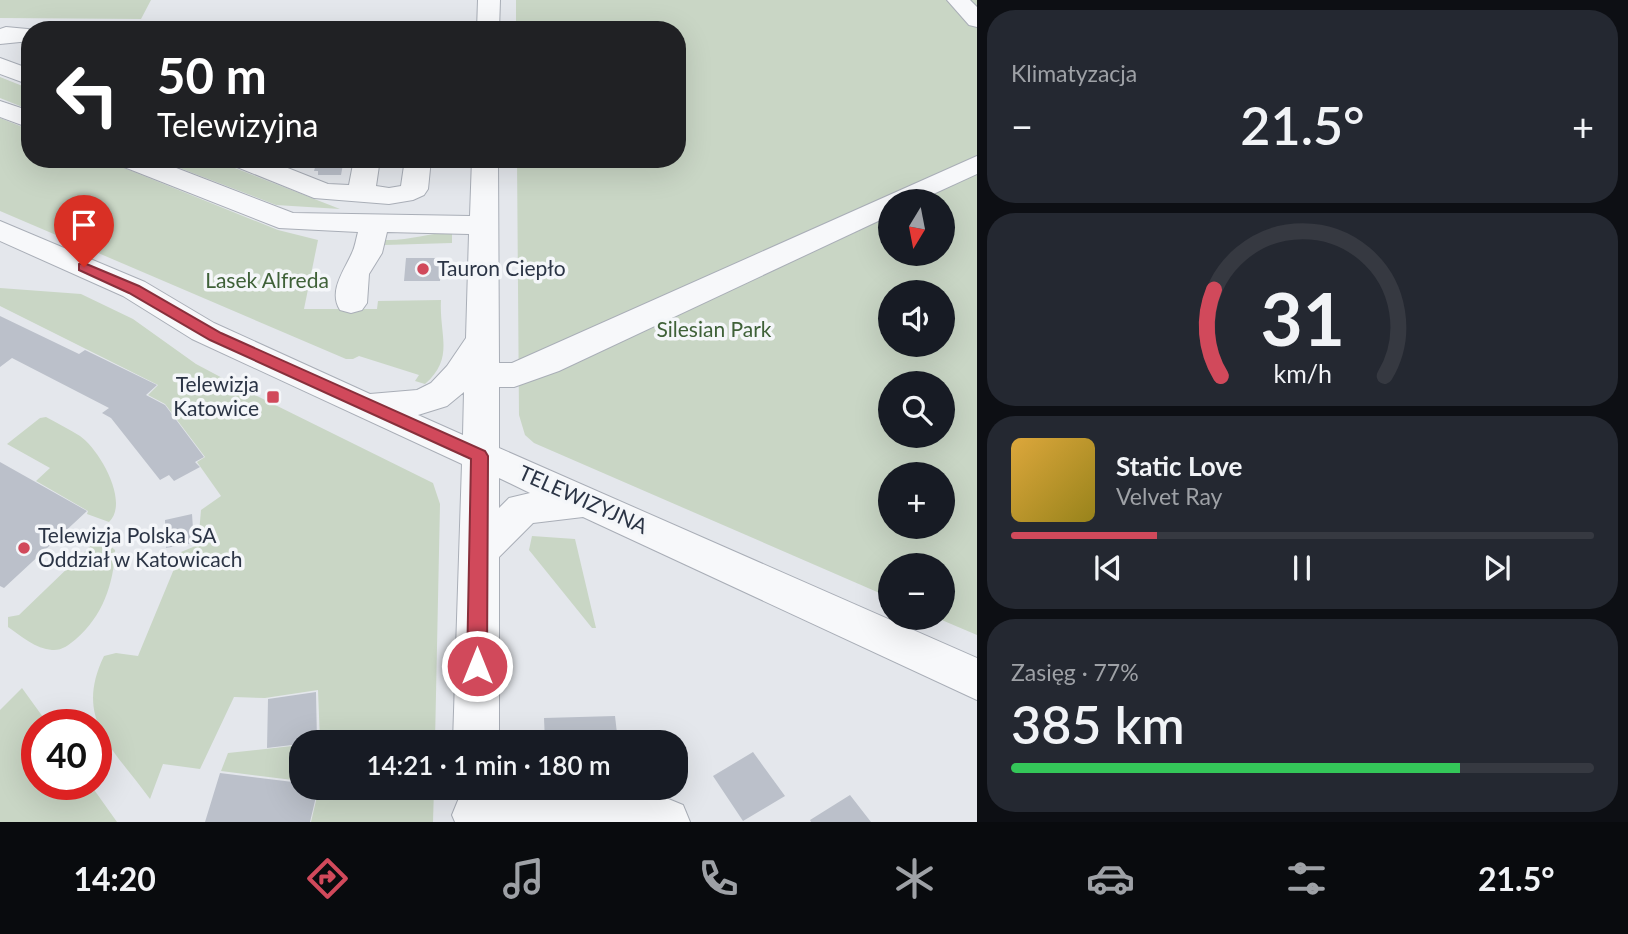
<!DOCTYPE html>
<html lang="pl">
<head>
<meta charset="utf-8">
<style>
  :root { --surface:#171b24; --page:#242831; --text:#f1f3f6; --muted:#9ea1a6; --line:#363941; --accent:#d1495b }
  body { margin:0; font-family:Lato,sans-serif; background:var(--page); color:var(--text); height:100vh; display:flex; flex-direction:column; font-size:26px; white-space:nowrap }
  * { box-sizing:border-box; margin:0 }
  p { font-size:23px; color:var(--muted) }
  .icon { flex:none; width:38px; height:38px; fill:none; stroke:currentColor; stroke-width:2; stroke-linecap:round; stroke-linejoin:round }
  .map { position:relative; flex:1; overflow:hidden }
  .drawer { display:flex; flex-direction:column; gap:10px; padding:10px; background:#0d0f14; width:651px }
  .drawer>* { flex:none }
  .top-card { position:absolute; left:21px; top:21px; width:665px; height:147px; border-radius:28px; box-shadow:0 7px 28px #0002; background:#202124; color:#fff; overflow:hidden }
  .needle { width:46px; rotate:190deg }
  .buttons { position:absolute; left:878px; top:189px; display:grid; gap:14px }
  .buttons a { display:grid; place-items:center; width:77px; height:77px; border-radius:50%; background:var(--surface); box-shadow:0 7px 28px #0002; font-size:35px }
  .speed { position:absolute; left:21px; top:709px; display:flex; gap:14px; font-size:35px; font-weight:700; text-align:center }
  .speed>* { display:grid; place-content:center; width:91px; height:91px; border-radius:50%; background:var(--surface); box-shadow:0 7px 28px #0002; line-height:1 }
  .speed .limit { border:10px solid #d22; background:#fff; color:#111 }
  .pin { position:absolute; display:grid; place-items:center; width:60px; height:60px; color:#fff; margin:-72px -30px; border-radius:50% 50% 50% 0; rotate:-45deg; box-shadow:0 0 7px #0007 }
  .pin .icon { rotate:45deg }
  .me { position:absolute; width:77px; margin:-38px; rotate:0deg; stroke-linejoin:round; filter:drop-shadow(0 0 5px #0008) }
  .turn { display:flex; align-items:center; gap:24px; height:147px; padding:0 21px; font-size:32px }
  .turn .icon { width:91px; height:91px; stroke-width:2.5 }
  .turn b { display:block; font-size:49px; line-height:60px }
  .big { font-size:52px; font-weight:600; line-height:1.1 }
  .drawer .tile { flex:1; display:flex; flex-direction:column; justify-content:center; gap:10px; min-width:0; padding:0 24px; border-radius:28px; background:var(--page) }
  .drawer .dial { align-items:center; gap:0 }
  .dial svg { height:182px; overflow:visible; fill:none; stroke:var(--line); stroke-width:7; stroke-linecap:round; text-anchor:middle }
  .dial text { fill:var(--text); stroke:none }
  .song { display:flex; align-items:center; gap:21px }
  .cover { width:84px; height:84px; border-radius:10px; background:linear-gradient(135deg,hsl(40 70% 55%),hsl(50 70% 35%)) }
  .played { height:7px; border-radius:4px; background:linear-gradient(90deg,var(--accent) 25%,var(--line) 25%) }
  .keys { display:flex; justify-content:space-around; direction:ltr }
  .heat { display:flex; justify-content:space-between; align-items:center; font-size:38px; direction:ltr }
  .charge { height:10px; border-radius:5px; background:linear-gradient(90deg,#34c759 77%,var(--line) 0) }
  .trip { position:absolute; left:289px; top:730px; width:399px; height:70px; border-radius:28px; background:var(--surface); box-shadow:0 7px 28px #0002; font-weight:600; line-height:70px; text-align:center }
  .tabs { display:flex; height:112px; justify-content:space-around; align-items:center; background:#090b0e; color:var(--muted) }
  .tabs .icon { width:49px; height:49px }
  .tabs .on { color:var(--accent) }
  .tabs b { font-size:32px; color:var(--text) }
  main { display:flex; flex:1; min-height:0 }
  .map>svg:first-child { display:block }
  .green { fill:#c9d6c5; fill-rule:evenodd }
  .building { fill:#bbc0ca }
  .lines { fill:none; stroke-linecap:round; stroke-linejoin:round }
  .minor-casing { stroke:#a9aeb7; stroke-width:2 }
  .minor { fill:#f7f8fa; fill-rule:evenodd }
  .route { fill:#d1495b; stroke:#882f3b; stroke-width:2 }
  .poi-dot { fill:#d1495b; stroke:#f4f6f9; stroke-width:2.5 }
  .labels { text-anchor:middle; stroke-width:7; stroke-linejoin:round; paint-order:stroke }
  .poi-label { font-size:21px; fill:#2b3445; stroke:#f4f6f9; text-anchor:start }
  .park-label { font-size:21px; fill:#3f6138; stroke:#f4f6f9 }
  .street-label { font-size:21px; fill:#2b3445; stroke:#f4f6f9 }
</style>
</head>
<body>
<main>
<div class="map">
<svg width="977" height="822" viewBox="0 0 977 822">
  <rect width="100%" height="100%" fill="#e4e7ec"/>
  <path class="green" d="M0 0H151L141 19 0 18Z
    M516 0H977V635L937 618H943V565H891V598L534 443 525 435 519 415 517 159H677V30H516ZM891 201H943V254H891ZM891 292H943V345H891ZM891 383H943V436H891ZM891 474H943V527H891Z
    M0 77 30 89V110L0 98Z
    M0 118 30 130V159H102L278 230 318 240 304 309H377L378 301 441 300C439 336 455 357 425 384L415 381 419 375 359 356 353 359H346L0 211Z
    M156 159H212L340 209 276 205Z
    M452 232V243L384 245 385 240C407 241 429 233 452 232Z
    M0 288 81 294 133 319 196 364 245 390 433 483 440 504 435 742H320L318 690 265 698 234 697 200 769 163 764 150 799C114 749 73 720 104 656L116 653 138 656 181 552 198 545 201 510 221 496 197 462 205 457 165 404 148 395 158 385 0 306Z
    M46 417C57 423 69 429 80 436 99 449 130 502 109 522L87 514 88 511 36 481 50 468 7 444 40 418Z
    M532 536 575 539 596 628H592L529 550Z
    M100 537 115 550C114 584 102 617 76 639 69 645 61 651 52 650 36 649 21 636 8 627V617L19 615Z
    M22 688 48 724H37V784H90L117 822H0V710Z
    M301 745V781L221 771 228 753Z
    M319 788H434L433 822H311Z"/>
  <path class="building" d="M232 26 310 27 309 30H230Z
    M274 159H344L341 175H318V171H314L316 164H286Z
    M406 258H442L440 281H404Z
    M0 316 79 354 85 350 157 385 146 395 165 405 204 457 195 462 200 467 174 481 169 475 160 480 111 418 102 413 109 408 12 358 0 367Z
    M0 462 87 511 4 588 0 586Z
    M192 514 194 543 166 548 165 520Z
    M316 692 317 742 267 748 268 699Z
    M615 716 618 742H545L544 718Z
    M753 752 785 796 743 821 713 776Z
    M220 773 301 783V788H318L310 822H205Z
    M850 795 871 822H811L810 820Z"/>
  <g class="lines">
    <g class="minor-casing">
      <path id="minor" d="M478 0H500L499 30H477Z
        M947 0H970L977 7V27L969 25Z
        M390 23 439 25 442 30H379L382 25Z
        M6 27 38 30H30V41L0 44V29Z
        M0 58 30 69V85L0 74Z
        M0 101 30 111V128L0 117Z
        M977 156V174L918 201H891V215L559 371 514 387H499V448L977 658V700L583 517 533 523 499 557V742H453L462 464 192 339 123 296 0 241V221L145 282 214 323 370 394 417 390 431 383 447 366 466 338 469 234 387 232 382 253 369 274 367 303 362 310 351 313 340 310C328 291 344 271 352 253 355 247 356 239 358 232L279 228 119 165 115 159H153L293 213 470 216 472 159H498L499 363H512ZM464 392 463 435 418 415 447 406ZM499 478 530 493 509 498 499 508Z
        M228 159H265L328 184 349 185 354 159H380L376 186 389 188 401 186 405 159H431L428 189 424 195 413 200 389 204 314 198 232 165Z
        M476 791 618 794 666 798 683 805 690 822H455L452 815 459 798Z"/>
    </g>
    <use href="#minor" class="minor"/>
  </g>
  <path class="route" d="M84 263 139 286 221 333 485 451 488 456 487 666 484 673 477 675 470 673 467 666 471 459 210 340 129 293 79 270V264Z"/>
  <g class="poi-dot">
    <circle cx="423" cy="269" r="7"/>
    <rect x="266" y="390" width="14" height="14" rx="3.5"/>
    <circle cx="24" cy="548" r="7"/>
  </g>
  <g class="labels">
    <g class="poi-label">
      <text x="437" y="276">Tauron Ciepło</text>
      <text x="259" y="392" text-anchor="end">Telewizja<tspan x="259" dy="24">Katowice</tspan></text>
      <text x="38" y="543">Telewizja Polska SA<tspan x="38" dy="24">Oddział w Katowicach</tspan></text>
    </g>
    <g class="park-label">
      <text x="267" y="288">Lasek Alfreda</text>
      <text x="714" y="337">Silesian Park</text>
    </g>
    <g class="street-label">
      <text transform="translate(583 500) rotate(24)" y="7">TELEWIZYJNA</text>
    </g>
  </g>
</svg>
<div class="buttons">
<a><svg class="needle" viewBox="-14 -14 28 28"><path d="M0-13l5 13h-10z" fill="#e53935"/><path d="M0 13l5-13h-10z" fill="#9ea1a6"/></svg></a>
<a><svg class="icon" aria-label="sound" viewBox="0 0 24 24"><path d="M4 9h4l5-4v14l-5-4H4zM17 9q2 3 0 6"/></svg></a>
<a><svg class="icon" aria-label="search" viewBox="0 0 24 24"><circle cx="10" cy="10" r="6"/><path d="M15 15l6 6"/></svg></a>
<a>+</a>
<a>−</a>
</div>
<div class="speed"><div class="limit">40</div></div>
<div class="pin" style="left:84px;top:267px;background:#d93025"><svg class="icon" aria-label="arrive" viewBox="0 0 24 24"><path d="M6 21V4h12l-3 4 3 4H6"/></svg></div>
<svg class="me" style="left:477px;top:666px" viewBox="-20 -20 40 40"><circle r="17" fill="#d1495b" stroke="#fff" stroke-width="3"/><path d="M0-11L8 9 0 5-8 9z" fill="#fff"/></svg>
<div class="trip">14:21 · 1 min · 180 m</div>
<div class="top-card">
<div class="turn"><svg class="icon" aria-label="left" viewBox="0 0 24 24"><path d="M17 20v-9H6M10 6l-5 5 5 5"/></svg><div><b>50 m</b>Telewizyjna</div></div>
</div>
</div>
<section class="drawer">
<div class="tile"><p>Klimatyzacja</p>
<div class="heat"><a>−</a><b class="big">21.5°</b><a>+</a></div>
</div>
<div class="tile dial"><svg viewBox="0 0 100 80">
<path d="M14 69A42 42 0 1 1 86 69"/>
<path d="M14 69A42 42 0 0 1 11 31" stroke="#d1495b"/>
<text x="50" y="56" font-size="32" font-weight="700">31</text>
<text x="50" y="72" font-size="11">km/h</text>
</svg></div>
<div class="tile">
<div class="song"><i class="cover"></i><div><b>Static Love</b><p>Velvet Ray</p></div></div>
<div class="played"></div>
<div class="keys"><svg class="icon" aria-label="previous" viewBox="0 0 24 24"><path d="M18 5L8 12l10 7zM5 5v14"/></svg><svg class="icon" aria-label="pause" viewBox="0 0 24 24"><path d="M8 5v14M16 5v14"/></svg><svg class="icon" aria-label="next" viewBox="0 0 24 24"><path d="M6 5l10 7-10 7zM19 5v14"/></svg></div>
</div>
<div class="tile"><p>Zasięg · 77%</p><b class="big">385 km</b><div class="charge"></div></div>
</section>
</main>
<nav class="tabs">
<b>14:20</b>
<svg class="icon on" aria-label="directions" viewBox="0 0 24 24"><path d="M12 3l9 9-9 9-9-9zM9 14v-3h6M13 9l2 2-2 2"/></svg>
<svg class="icon" aria-label="music" viewBox="0 0 24 24"><path d="M9 18V5l10-2v13"/><circle cx="6" cy="18" r="3"/><circle cx="16" cy="16" r="3"/></svg>
<svg class="icon" aria-label="phone" viewBox="0 0 24 24"><path d="M5 4h4l2 5-3 2q2 4 5 5l2-3 5 2v4C11 20 4 13 5 4z"/></svg>
<svg class="icon" aria-label="climate" viewBox="0 0 24 24"><path d="M12 3v18M4 7l16 10M4 17L20 7"/></svg>
<svg class="icon" aria-label="car" viewBox="0 0 24 24"><path d="M5 17H2v-5l4-1 3-4h7l3 4 3 1v5h-3M9 17h6M6 11h13"/><circle cx="7" cy="17" r="2"/><circle cx="17" cy="17" r="2"/></svg>
<svg class="icon" aria-label="filters" viewBox="0 0 24 24"><path d="M4 7h16M4 17h16"/><circle cx="9" cy="7" r="2"/><circle cx="15" cy="17" r="2"/></svg>
<b>21.5°</b>
</nav>
</body>
</html>
